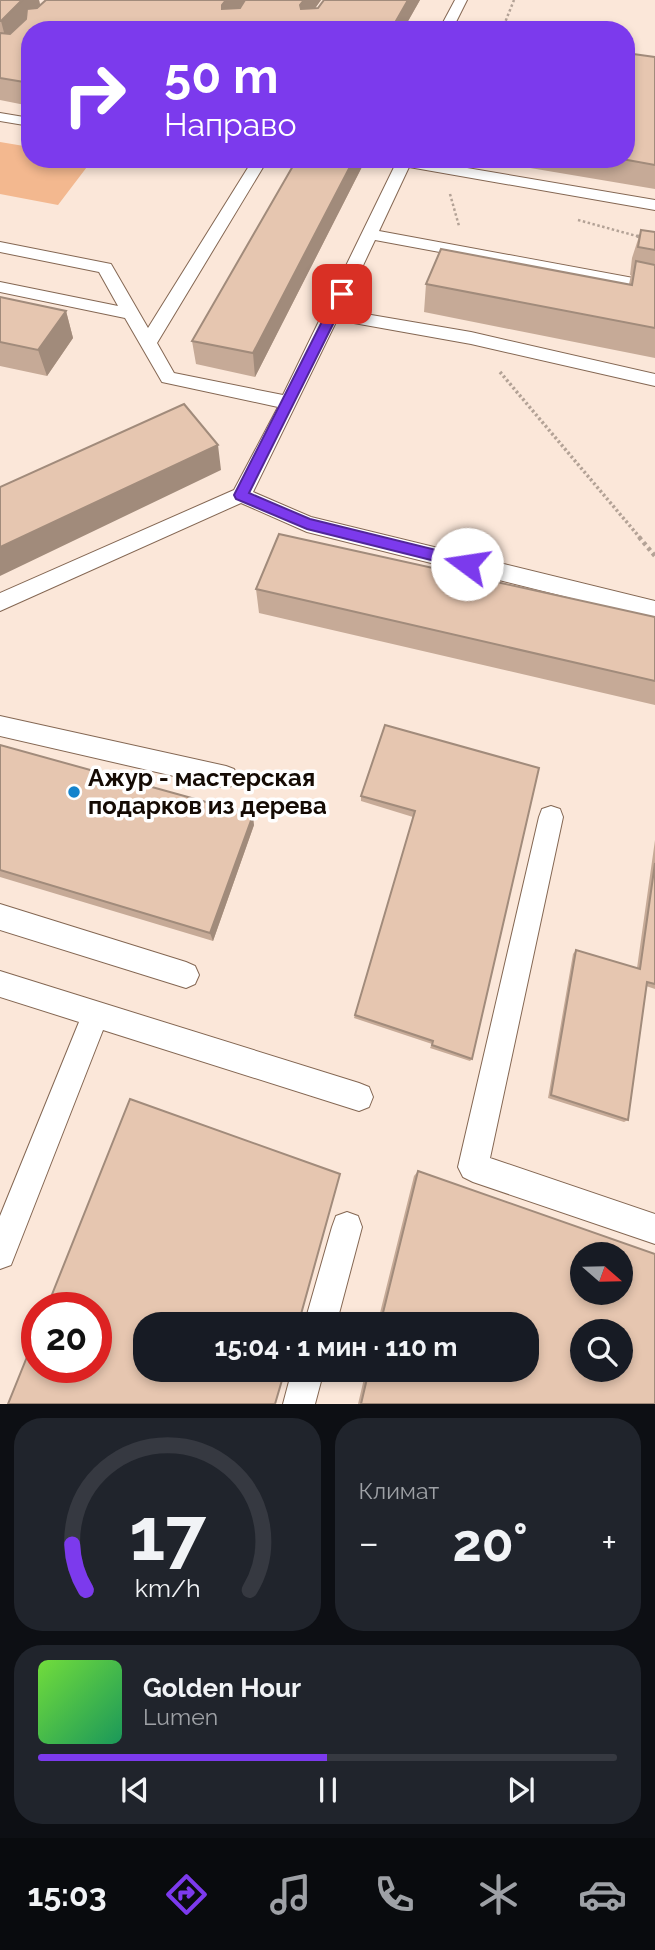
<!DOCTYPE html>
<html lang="ru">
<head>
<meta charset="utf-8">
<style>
  :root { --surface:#171b24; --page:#20242c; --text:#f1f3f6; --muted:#9ea1a6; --line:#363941; --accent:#7c3aed }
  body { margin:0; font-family:Raleway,sans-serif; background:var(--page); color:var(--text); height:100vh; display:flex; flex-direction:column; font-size:26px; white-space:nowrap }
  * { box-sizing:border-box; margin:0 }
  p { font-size:23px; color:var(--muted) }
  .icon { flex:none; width:38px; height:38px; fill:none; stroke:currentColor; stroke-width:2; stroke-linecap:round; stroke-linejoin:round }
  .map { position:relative; height:1404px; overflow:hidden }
  .details { display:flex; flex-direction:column; gap:14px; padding:14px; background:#0d0f14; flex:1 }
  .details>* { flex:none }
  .banner { position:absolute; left:21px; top:21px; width:614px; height:147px; border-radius:28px; box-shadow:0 4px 10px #0003; background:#7c3aed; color:#fff; overflow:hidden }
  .needle { width:46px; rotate:110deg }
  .tools { position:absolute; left:570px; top:1242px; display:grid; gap:14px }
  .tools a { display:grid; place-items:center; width:63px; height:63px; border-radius:50%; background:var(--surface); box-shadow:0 4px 10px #0003; font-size:35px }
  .speed { position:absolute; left:21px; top:1292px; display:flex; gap:14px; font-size:35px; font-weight:700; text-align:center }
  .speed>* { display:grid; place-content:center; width:91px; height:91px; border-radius:50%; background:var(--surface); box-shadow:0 4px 10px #0003; line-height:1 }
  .speed .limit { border:10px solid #d22; background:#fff; color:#111 }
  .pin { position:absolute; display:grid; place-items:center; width:60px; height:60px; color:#fff; margin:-30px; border-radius:14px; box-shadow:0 4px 10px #0006 }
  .me { position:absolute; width:77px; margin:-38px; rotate:284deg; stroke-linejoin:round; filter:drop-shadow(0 0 5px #0008) }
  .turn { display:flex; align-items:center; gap:24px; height:147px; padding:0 28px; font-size:32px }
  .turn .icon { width:91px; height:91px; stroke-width:2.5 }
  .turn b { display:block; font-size:49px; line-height:60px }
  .big { font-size:52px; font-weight:700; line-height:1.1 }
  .details .tile { flex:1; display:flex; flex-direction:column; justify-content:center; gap:10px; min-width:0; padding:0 24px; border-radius:28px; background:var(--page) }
  .details .dial { align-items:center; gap:0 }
  .dial svg { height:182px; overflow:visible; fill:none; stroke:var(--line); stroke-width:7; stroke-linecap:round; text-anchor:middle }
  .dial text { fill:var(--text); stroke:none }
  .song { display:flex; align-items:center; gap:21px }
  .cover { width:84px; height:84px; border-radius:10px; background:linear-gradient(135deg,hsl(100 70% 55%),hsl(150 70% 35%)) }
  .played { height:7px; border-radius:4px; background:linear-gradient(90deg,var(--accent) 50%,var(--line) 50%) }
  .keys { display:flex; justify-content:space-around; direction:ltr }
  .heat { display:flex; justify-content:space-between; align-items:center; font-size:38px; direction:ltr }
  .details .tiles { flex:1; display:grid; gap:14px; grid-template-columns:1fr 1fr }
  .tile:last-child { grid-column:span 2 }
  .trip { position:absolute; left:133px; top:1312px; width:406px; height:70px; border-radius:28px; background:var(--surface); box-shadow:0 4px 10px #0003; font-weight:700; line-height:70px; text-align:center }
  .tabs { display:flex; height:112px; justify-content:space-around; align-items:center; background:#090b0e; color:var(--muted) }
  .tabs .icon { width:49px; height:49px }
  .tabs .on { color:var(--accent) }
  .tabs b { font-size:32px; color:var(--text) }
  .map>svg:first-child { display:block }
  .green { fill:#f3b88f }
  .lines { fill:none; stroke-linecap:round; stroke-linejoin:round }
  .lane-casing { stroke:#846753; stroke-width:2 }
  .path-far2 { stroke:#b3a296; stroke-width:2.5; stroke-dasharray:2.5 2.5; stroke-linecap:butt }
  .path-far1 { stroke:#b3a296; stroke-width:3.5; stroke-dasharray:2.5 2.5; stroke-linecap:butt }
  .path { stroke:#b3a296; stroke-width:4.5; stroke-dasharray:3.5 3.5; stroke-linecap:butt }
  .lane { fill:#fff; fill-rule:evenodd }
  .wall { fill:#c6aa97 }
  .shaded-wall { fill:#a18b7b }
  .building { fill:#e6c6b0; stroke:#a18b7b; stroke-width:2; fill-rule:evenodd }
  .route { fill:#7c3aed; stroke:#51269a; stroke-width:2 }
  .poi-dot { fill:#1483cc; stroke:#fff; stroke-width:2.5 }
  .labels { text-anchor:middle; stroke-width:7; stroke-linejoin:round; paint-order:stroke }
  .poi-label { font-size:24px; font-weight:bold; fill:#150b04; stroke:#fff; text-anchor:start }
</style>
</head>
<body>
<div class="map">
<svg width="655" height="1404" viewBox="0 0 655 1404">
  <rect width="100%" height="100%" fill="#fbe7d9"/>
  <path class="green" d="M0 142 30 147V159H93L58 205 0 194Z"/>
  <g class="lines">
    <g class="lane-casing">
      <path id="lane" d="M455 0H467L452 30H439Z
        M0 113 30 118V126L0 121Z
        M228 159H268L157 343 174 373 283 395 398 159H414L655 200V210L409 167 379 231 655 282V292L375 240 342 310 471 332 655 374V386L471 344 337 320 253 492 311 517 655 601V619L307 532 241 503 0 611V593L234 490 278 407 162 382 125 318 0 292V282L118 306 99 272 0 252V242L111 264 148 328 249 166 230 162Z
        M0 716 226 766 234 769 238 777 234 785 226 788 0 736Z
        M551 806 560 809 563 817 490 1158 655 1214V1244L473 1182 463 1177 458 1167 539 817 542 809Z
        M0 904 186 962 195 966 199 975 195 984 186 988 0 930Z
        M0 971 359 1083 369 1087 373 1097 369 1107 359 1111 103 1030 11 1265 0 1269V1216L79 1022 0 997Z
        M347 1212 358 1216 362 1227 336 1325H304L332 1227 336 1216Z
        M292 1370H324L315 1404H283Z"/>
    </g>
    <path class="path-far2" d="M502 30 514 0
      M450 194 459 226
      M578 220 644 238"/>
    <path class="path-far1" d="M637 236 655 241
      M500 372 641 539"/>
    <path class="path" d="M639 537 655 556"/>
    <use href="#lane" class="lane"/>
  </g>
  <path class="wall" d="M0 0H39L40 5 245 0 239 8 245 0H321L315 8H318L324 0H420L403 30H30V106L0 100Z
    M655 57V189L483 160 626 159Z
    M297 159H366L255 377 196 364 192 341Z
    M641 230 655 232V358L424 312 426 284H629L631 275H630L632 258Z
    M0 297 66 311 73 338 47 376 0 366Z
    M256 589 655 617V705L259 613Z
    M0 745 254 825 213 941 0 877Z
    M539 768 472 1059 470 1061 430 1048 432 1044 354 1018 413 817 361 801V796Z
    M655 840V989L646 986 628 1120 624 1122 548 1098 573 954 576 950 637 968Z
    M418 1171 655 1404H358L366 1370H527V1325H377L414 1176Z"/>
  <path class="shaded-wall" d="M22 0H39L41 9 7 44 1 21Z
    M226 0H245L224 28 222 5Z
    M304 0H321L301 28 300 5Z
    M408 0H420L403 30H392Z
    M354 159H366L255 377 253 353Z
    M66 311 73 338 47 376 38 350Z
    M218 445 221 470 0 576V547Z
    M253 815 254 825 213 941 210 933Z"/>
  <path class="building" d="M0 0H22L1 21H0Z
    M46 0H226L222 5V9L240 8 245 0H304L300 5 301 9 318 8 324 0H408L392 28 383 27 382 30H30V83L0 78V33L10 34 26 19 27 9 37 8Z
    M626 53 655 57V165L622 159H626Z
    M297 159H354L253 353 192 341Z
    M641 230 655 232V250L638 247Z
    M441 249 632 285 636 261 655 265V328L426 284Z
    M0 297 66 311 38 350 0 342Z
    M184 404 218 445 0 547V487Z
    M279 534 655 617V681L256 589Z
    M385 725 539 768 472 1059 432 1045 433 1041 355 1015 415 811 361 796Z
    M0 745 253 815 210 933 0 870Z
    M655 863V984L647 982 628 1120 551 1095 576 950 640 969Z
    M130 1099 340 1174 298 1325H145V1370H285L275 1404H8L37 1332V1367H96V1307H47Z
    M418 1171 655 1254V1404H361L369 1370H527V1325H380ZM583 1255H621V1293H583ZM583 1332H621V1370H583Z"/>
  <path class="route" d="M342 290 348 294 249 493 310 519 473 559 475 564 473 568 467 569 307 529 236 499 234 495 336 294Z"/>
  <circle class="poi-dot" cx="74" cy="792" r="7"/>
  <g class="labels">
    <g class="poi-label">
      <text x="88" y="786">Ажур - мастерская<tspan x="88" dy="28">подарков из дерева</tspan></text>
    </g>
  </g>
</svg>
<div class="tools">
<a><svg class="needle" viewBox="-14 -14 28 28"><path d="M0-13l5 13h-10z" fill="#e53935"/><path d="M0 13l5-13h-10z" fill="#9ea1a6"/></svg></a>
<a><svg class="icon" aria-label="search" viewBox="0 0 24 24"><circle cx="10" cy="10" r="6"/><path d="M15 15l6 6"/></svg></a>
</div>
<div class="speed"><div class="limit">20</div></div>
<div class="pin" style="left:342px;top:294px;background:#d93025"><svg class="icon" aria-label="arrive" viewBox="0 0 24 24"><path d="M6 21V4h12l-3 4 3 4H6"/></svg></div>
<svg class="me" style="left:467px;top:564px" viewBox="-20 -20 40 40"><circle r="19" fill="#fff"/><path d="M0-13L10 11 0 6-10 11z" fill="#7c3aed"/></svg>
<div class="trip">15:04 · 1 мин · 110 m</div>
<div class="banner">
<div class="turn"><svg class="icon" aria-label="right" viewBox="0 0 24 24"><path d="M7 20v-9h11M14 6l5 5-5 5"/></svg><div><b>50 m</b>Направо</div></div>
</div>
</div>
<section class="details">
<div class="tiles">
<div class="tile dial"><svg viewBox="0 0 100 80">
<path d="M14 69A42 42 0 1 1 86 69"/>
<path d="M14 69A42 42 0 0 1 8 49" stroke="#7c3aed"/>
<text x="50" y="56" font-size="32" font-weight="700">17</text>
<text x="50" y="72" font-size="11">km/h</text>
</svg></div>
<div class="tile"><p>Климат</p>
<div class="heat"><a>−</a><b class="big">20°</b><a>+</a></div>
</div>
<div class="tile">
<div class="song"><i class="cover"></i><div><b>Golden Hour</b><p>Lumen</p></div></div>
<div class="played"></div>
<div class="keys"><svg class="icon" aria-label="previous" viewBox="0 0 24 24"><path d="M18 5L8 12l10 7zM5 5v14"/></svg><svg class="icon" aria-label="pause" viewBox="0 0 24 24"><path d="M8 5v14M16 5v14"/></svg><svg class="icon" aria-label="next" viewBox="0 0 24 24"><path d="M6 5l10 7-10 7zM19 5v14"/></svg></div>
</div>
</div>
</section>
<nav class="tabs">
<b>15:03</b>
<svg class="icon on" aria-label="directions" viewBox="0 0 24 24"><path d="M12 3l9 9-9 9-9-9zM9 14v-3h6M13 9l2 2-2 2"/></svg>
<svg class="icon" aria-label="music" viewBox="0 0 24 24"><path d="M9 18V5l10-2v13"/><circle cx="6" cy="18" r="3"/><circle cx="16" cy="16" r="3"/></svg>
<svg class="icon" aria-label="phone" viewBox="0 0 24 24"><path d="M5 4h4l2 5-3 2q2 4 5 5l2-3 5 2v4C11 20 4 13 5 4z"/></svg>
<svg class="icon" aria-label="climate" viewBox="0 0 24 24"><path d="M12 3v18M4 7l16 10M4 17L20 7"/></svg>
<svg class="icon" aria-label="car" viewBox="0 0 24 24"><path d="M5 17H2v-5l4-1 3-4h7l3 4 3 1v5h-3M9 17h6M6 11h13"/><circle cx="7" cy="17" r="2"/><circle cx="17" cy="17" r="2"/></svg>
</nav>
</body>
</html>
